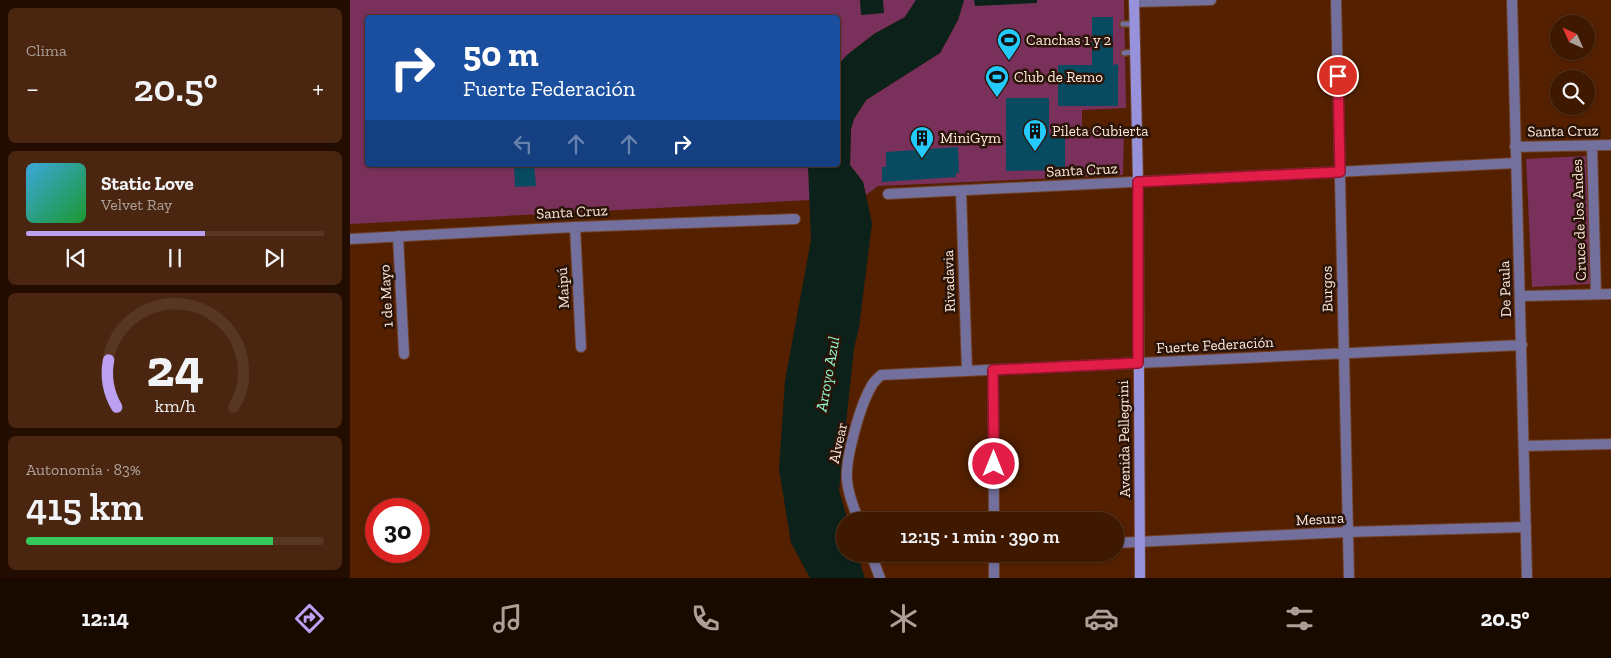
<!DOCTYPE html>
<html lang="es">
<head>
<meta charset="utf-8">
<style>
  :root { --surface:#3f1800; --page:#4a250f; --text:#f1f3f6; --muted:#ada099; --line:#583722; --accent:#bca0f2 }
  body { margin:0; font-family:"Zilla Slab",serif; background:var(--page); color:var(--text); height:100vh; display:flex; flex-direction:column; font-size:19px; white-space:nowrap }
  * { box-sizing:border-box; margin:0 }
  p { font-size:16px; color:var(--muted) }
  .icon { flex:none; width:28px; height:28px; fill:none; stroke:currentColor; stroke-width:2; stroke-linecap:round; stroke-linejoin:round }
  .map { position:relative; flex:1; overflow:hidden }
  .sheet { display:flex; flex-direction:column; gap:8px; padding:8px; background:#230d00; width:350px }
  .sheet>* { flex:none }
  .top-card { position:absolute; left:15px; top:15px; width:475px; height:152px; border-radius:5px; box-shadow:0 1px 4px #0004,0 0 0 1px var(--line); background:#1a4fa0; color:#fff; overflow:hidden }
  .needle { width:32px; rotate:315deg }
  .fabs { position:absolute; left:1200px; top:15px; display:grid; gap:10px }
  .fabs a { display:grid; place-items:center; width:45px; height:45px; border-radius:50%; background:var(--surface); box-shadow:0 1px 4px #0004,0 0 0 1px var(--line); font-size:25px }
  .speed { position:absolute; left:15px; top:498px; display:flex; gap:10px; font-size:25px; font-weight:700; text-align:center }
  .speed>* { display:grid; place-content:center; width:65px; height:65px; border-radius:50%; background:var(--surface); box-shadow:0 1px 4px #0004,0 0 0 1px var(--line); line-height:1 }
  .speed .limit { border:8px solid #d22; background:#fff; color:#111 }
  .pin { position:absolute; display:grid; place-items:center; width:42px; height:42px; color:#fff; margin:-21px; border:2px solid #fff; border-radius:50%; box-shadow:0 1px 5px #0007 }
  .me { position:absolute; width:55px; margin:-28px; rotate:0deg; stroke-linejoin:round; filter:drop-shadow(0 0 4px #0008) }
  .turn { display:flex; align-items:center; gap:18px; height:105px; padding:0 15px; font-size:22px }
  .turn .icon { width:65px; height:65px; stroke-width:2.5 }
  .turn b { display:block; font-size:35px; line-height:42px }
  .lanes { display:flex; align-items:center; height:48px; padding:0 15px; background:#0003; justify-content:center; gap:25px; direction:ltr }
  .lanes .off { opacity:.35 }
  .big { font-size:38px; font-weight:600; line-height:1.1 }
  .sheet .widget { flex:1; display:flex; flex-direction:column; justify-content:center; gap:8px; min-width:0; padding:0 18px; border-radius:8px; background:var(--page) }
  .sheet .dial { align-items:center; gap:0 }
  .dial svg { height:130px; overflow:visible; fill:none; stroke:var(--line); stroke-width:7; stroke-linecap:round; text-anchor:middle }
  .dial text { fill:var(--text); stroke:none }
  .song { display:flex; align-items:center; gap:15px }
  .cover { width:60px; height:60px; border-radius:8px; background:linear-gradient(135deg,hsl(200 70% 55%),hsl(130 70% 35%)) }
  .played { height:5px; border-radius:2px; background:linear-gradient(90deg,var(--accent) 60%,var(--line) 60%) }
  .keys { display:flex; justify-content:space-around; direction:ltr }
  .heat { display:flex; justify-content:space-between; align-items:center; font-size:28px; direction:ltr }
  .charge { height:8px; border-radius:4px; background:linear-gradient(90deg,#34c759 83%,var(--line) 0) }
  .trip { position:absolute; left:486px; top:512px; width:288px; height:50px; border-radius:25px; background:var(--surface); box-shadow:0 1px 4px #0004,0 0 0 1px var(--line); font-weight:600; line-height:50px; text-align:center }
  .tabs { display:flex; height:80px; justify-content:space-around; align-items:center; background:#190a00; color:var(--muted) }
  .tabs .icon { width:35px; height:35px }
  .tabs .on { color:var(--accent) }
  .tabs b { font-size:22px; color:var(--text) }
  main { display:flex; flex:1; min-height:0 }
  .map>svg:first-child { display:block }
  .green { fill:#79315b }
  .water { fill:#0c2119 }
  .building { fill:#084b61 }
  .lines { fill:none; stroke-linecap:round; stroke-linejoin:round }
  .lane-casing { stroke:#6f4024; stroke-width:8 }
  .street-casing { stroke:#6f4024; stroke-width:12 }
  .secondary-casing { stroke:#6f4024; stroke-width:12 }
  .lane { stroke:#73709e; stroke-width:5 }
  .street { stroke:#73709e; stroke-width:10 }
  .secondary { stroke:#9792db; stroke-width:10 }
  .route-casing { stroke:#92132f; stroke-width:12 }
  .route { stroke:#e11d48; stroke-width:9 }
  .labels { text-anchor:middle; stroke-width:5; stroke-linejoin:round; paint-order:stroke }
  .poi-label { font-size:15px; fill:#fee9df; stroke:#2a1307; text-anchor:start }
  .street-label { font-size:15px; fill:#fee9df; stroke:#2a1307 }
  .water-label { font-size:16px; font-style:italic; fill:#94fad2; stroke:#2a1307 }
</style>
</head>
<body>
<main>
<section class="sheet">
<div class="widget"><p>Clima</p>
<div class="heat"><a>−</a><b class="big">20.5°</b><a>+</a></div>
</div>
<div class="widget">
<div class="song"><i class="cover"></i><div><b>Static Love</b><p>Velvet Ray</p></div></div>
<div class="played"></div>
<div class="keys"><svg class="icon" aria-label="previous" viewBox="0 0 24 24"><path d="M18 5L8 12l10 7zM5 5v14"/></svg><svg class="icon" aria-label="pause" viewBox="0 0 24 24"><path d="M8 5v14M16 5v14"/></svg><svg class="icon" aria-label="next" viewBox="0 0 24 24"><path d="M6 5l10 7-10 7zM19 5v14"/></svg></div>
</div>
<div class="widget dial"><svg viewBox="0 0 100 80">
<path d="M14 69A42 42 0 1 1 86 69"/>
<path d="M14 69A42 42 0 0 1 9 40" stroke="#bca0f2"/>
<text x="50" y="56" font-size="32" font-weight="700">24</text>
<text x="50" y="72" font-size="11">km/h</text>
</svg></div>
<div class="widget"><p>Autonomía · 83%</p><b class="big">415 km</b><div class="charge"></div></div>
</section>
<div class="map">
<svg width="1261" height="578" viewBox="0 0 1261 578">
  <rect width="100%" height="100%" fill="#542000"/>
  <path class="green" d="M0 0H566L555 17 524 34 497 55 488 65V18H18V165H458L461 200 0 224Z
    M614 0H774L776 108 732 110V129H774L773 175 528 186 516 195 513 182 500 165 501 129 504 119 516 100 590 53 608 20Z
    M1236 156 1241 284 1182 287 1176 159Z"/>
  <path class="water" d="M510 0H533L534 13 511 15Z
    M566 0H614L608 20 590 53 516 100 504 119 501 129 500 165 513 182 522 223 509 328 504 348 489 491 498 521H495V554H507L515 578H460L441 543 429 469 435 381 461 240 458 165H488V65L497 55 524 34 555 17Z
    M624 0H687V3L625 6Z"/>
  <path class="building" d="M742 17H763V65L768 64V106H708V65H742Z
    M656 98H699V134H715V170L656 171Z
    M608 147 609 173H606V177L532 182V167H536V152Z
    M164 165H184L186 186 165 187Z"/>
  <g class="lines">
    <g class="lane-casing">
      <path id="lane" d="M773 24H784
        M774 53 785 52"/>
    </g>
    <g class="street-casing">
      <path id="street" d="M986 0 999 578
        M1162 0 1177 578
        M784 2 861 0
        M1242 146 1246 294
        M1165 147 1261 145
        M611 191 617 371
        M538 194 1166 163
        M225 227 231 347
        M48 236 54 354
        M0 239 225 227 445 219
        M1171 296 1261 294
        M643 370 644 521
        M1174 446 1261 444
        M509 521C504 508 498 495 497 480 495 459 510 406 521 387 523 382 527 379 531 375L1172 345
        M765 543 997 532 1176 527
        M521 554 530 578
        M644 554V578
        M522 558 576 554"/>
    </g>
    <g class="secondary-casing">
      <path id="secondary" d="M784 0 788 182 790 578"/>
    </g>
    <use href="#lane" class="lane"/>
    <use href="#street" class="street"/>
    <use href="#secondary" class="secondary"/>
  </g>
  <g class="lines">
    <g class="route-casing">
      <path id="route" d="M644 464 643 370 788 363V182L990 172 988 76"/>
    </g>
    <use href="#route" class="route"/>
  </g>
  <defs>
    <g id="stadium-pin" transform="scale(1.25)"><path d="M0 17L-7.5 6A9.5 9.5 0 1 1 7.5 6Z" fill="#24c9fe" stroke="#2a1307"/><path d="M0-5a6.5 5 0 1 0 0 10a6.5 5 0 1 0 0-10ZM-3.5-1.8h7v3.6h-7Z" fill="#111"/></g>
    <g id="building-pin" transform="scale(1.25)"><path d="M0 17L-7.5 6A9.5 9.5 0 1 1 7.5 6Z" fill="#24c9fe" stroke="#2a1307"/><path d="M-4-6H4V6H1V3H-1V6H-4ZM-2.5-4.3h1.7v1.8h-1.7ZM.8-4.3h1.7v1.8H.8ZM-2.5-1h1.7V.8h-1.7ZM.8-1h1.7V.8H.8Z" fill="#111"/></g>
  </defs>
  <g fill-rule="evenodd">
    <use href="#stadium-pin" x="659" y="40"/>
    <use href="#stadium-pin" x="647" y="77"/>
    <use href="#building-pin" x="685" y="131"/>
    <use href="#building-pin" x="572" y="138"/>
  </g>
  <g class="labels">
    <g class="poi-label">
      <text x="676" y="45">Canchas 1 y 2</text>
      <text x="664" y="82">Club de Remo</text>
      <text x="702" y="136">Pileta Cubierta</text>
      <text x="590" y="143">MiniGym</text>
    </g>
    <g class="street-label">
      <text transform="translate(1213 131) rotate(-1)" y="5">Santa Cruz</text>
      <text transform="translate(732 170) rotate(-3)" y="5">Santa Cruz</text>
      <text transform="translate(222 212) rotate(-3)" y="5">Santa Cruz</text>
      <text transform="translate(1229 220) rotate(-92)" y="5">Cruce de los Andes</text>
      <text transform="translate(599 281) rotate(-92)" y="5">Rivadavia</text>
      <text transform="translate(213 288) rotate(-93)" y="5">Maipú</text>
      <text transform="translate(977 289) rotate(-91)" y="5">Burgos</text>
      <text transform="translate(1155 289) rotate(-92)" y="5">De Paula</text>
      <text transform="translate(36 296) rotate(-93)" y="5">1 de Mayo</text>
      <text transform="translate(865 345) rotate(-3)" y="5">Fuerte Federación</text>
      <text transform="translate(774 439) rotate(-91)" y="5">Avenida Pellegrini</text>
      <text transform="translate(488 443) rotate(-78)" y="5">Alvear</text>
      <text transform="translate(970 519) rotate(-3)" y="5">Mesura</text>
    </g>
    <g class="water-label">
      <text transform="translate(477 374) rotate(-80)" y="6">Arroyo Azul</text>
    </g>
  </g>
</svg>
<div class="fabs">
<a><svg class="needle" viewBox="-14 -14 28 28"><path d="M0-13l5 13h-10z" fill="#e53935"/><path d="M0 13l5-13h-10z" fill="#ada099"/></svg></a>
<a><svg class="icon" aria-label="search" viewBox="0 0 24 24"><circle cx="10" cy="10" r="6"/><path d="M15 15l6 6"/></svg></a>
</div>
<div class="speed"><div class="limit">30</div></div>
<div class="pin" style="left:988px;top:76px;background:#d93025"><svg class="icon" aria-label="arrive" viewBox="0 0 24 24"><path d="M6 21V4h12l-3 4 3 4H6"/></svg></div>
<svg class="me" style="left:644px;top:464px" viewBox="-20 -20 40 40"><circle r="17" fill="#e11d48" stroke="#fff" stroke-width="3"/><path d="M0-11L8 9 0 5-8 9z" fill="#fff"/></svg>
<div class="trip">12:15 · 1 min · 390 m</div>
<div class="top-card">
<div class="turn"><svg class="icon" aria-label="right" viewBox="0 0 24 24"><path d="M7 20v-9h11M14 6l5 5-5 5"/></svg><div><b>50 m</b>Fuerte Federación</div></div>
<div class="lanes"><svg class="icon off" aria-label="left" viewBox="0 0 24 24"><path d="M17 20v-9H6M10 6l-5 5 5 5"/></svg><svg class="icon off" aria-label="ahead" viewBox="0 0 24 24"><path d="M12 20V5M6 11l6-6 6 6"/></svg><svg class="icon off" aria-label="ahead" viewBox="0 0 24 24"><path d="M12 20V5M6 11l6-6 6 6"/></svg><svg class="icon" aria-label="right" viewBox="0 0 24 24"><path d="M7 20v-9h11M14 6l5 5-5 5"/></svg></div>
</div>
</div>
</main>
<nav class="tabs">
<b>12:14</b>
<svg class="icon on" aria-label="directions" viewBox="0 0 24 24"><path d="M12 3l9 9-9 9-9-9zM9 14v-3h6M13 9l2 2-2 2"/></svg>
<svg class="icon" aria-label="music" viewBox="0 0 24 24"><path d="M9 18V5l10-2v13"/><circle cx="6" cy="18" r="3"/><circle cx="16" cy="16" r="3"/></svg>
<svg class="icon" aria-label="phone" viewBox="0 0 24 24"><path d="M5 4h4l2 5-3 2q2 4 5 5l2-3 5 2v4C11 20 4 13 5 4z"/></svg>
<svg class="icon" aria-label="climate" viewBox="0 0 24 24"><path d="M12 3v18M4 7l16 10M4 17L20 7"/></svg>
<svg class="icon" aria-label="car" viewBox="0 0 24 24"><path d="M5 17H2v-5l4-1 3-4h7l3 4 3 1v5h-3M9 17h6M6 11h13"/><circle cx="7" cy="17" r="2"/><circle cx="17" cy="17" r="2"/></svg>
<svg class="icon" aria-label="filters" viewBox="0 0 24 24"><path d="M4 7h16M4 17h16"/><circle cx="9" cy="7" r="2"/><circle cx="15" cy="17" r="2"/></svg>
<b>20.5°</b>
</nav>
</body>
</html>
